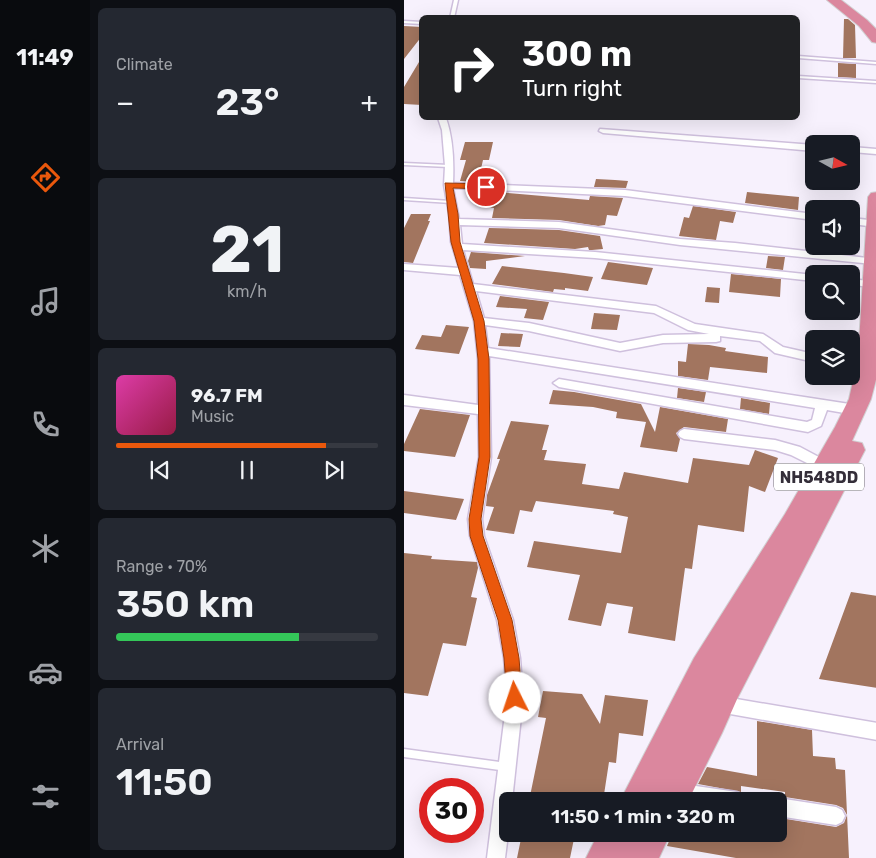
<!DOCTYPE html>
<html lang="en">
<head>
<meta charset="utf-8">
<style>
  :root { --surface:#171b24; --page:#242831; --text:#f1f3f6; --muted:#9ea1a6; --line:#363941; --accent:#ea580c }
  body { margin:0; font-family:Rubik,sans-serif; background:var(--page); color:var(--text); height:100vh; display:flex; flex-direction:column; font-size:19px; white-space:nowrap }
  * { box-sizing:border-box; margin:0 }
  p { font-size:16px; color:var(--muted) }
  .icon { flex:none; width:28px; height:28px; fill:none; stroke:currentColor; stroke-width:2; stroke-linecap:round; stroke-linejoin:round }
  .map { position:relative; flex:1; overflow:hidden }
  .details { display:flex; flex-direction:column; gap:8px; padding:8px; background:#0d0f14; width:314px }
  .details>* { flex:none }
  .hud { position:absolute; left:15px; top:15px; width:381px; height:105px; border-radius:8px; box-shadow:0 5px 20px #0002; background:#202124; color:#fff; overflow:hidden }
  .needle { width:32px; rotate:98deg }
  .controls { position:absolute; left:401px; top:135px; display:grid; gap:10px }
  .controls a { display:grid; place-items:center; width:55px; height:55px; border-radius:8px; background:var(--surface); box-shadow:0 5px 20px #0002; font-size:25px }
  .speed { position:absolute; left:15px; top:778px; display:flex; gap:10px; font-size:25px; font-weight:700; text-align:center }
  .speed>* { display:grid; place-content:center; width:65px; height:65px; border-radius:50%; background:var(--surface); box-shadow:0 5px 20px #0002; line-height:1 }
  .speed .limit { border:8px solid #d22; background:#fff; color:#111 }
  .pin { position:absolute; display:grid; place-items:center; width:42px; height:42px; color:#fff; margin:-21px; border:2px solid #fff; border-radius:50%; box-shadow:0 1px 5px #0007 }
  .me { position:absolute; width:55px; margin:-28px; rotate:356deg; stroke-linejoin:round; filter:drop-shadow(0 0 4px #0008) }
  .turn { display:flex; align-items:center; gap:18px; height:105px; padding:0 20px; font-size:22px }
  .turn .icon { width:65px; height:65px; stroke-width:2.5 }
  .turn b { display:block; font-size:35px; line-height:42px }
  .big { font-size:38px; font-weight:600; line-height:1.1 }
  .details .card { flex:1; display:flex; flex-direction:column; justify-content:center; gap:8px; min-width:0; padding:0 18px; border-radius:8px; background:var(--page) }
  .details .dial { align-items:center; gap:0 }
  .dial b { font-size:65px; line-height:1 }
  .song { display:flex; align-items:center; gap:15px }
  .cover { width:60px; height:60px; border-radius:8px; background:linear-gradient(135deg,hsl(320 70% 55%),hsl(340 70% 35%)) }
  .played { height:5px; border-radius:2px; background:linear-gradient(90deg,var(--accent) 80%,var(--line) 80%) }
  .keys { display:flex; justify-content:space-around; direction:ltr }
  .heat { display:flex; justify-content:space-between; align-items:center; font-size:28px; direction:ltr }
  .charge { height:8px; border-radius:4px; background:linear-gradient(90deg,#34c759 70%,var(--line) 0) }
  .trip { position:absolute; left:95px; top:792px; width:288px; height:50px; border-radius:8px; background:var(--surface); box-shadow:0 5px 20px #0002; font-weight:600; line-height:50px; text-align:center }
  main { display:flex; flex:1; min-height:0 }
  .tabs { display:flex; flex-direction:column; width:90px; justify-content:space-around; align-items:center; background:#090b0e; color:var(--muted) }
  .tabs .icon { width:35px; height:35px }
  .tabs .active { color:var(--accent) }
  .tabs b { font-size:22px; color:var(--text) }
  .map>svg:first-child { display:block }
  .building { fill:#a2755f }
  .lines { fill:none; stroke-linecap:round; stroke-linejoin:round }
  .lane-casing { stroke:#cfc0dd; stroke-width:3 }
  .street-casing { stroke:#cfc0dd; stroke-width:3 }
  .highway-casing { stroke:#d2d1d3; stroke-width:2 }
  .lane { fill:#fff; fill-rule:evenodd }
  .street { fill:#fff; fill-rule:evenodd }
  .highway { fill:#db879e; fill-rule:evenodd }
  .route { fill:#ea580c; stroke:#983908 }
  .labels { text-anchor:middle; stroke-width:4.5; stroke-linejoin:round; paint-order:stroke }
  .shield { fill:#fff; stroke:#716d74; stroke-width:1 }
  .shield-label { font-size:16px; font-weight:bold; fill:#342e39 }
</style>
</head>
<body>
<main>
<nav class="tabs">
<b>11:49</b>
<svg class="icon active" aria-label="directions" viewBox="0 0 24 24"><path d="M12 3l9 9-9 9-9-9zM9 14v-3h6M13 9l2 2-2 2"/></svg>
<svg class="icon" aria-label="music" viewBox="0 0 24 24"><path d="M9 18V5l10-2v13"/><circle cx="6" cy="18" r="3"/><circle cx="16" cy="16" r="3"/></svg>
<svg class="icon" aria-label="phone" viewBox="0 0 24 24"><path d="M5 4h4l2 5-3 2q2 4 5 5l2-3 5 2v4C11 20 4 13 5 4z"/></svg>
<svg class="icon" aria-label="climate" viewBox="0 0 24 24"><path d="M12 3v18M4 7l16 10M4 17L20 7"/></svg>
<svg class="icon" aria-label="car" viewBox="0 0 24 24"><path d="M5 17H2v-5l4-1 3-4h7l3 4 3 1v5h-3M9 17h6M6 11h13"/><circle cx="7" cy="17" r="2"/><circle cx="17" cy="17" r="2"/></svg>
<svg class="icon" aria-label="filters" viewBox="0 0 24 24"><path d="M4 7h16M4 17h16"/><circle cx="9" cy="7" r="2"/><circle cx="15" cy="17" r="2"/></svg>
</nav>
<section class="details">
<div class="card"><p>Climate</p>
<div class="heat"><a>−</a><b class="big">23°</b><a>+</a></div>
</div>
<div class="card dial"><b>21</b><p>km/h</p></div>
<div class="card">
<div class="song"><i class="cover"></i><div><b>96.7 FM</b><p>Music</p></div></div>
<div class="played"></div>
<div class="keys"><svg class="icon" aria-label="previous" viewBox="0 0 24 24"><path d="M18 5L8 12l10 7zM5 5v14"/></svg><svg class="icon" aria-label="pause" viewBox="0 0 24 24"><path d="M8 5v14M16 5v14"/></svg><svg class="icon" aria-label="next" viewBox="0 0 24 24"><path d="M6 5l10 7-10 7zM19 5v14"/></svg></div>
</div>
<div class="card"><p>Range · 70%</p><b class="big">350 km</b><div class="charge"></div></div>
<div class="card"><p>Arrival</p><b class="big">11:50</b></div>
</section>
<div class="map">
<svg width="473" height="858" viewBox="0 0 473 858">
  <rect width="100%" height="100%" fill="#f7f1fd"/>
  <path class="building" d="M440 19H444L451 25 452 58H439Z
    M0 26 18 27V36L0 59Z
    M18 57V105L0 104V87Z
    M434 63 452 64V78L434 77Z
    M61 142H89L85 160H79L74 182 56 181 62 160H56Z
    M192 179 211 180 224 181 222 188 190 187Z
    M94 192 185 200 186 196 219 198 213 216 203 215 201 225 194 226 155 220 88 218 90 208 85 207Z
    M343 192 395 197 394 210 341 203Z
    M289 206 332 212 329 223 316 221 312 240 275 236 280 217 285 218Z
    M7 214H27L24 221H26L9 263 0 262V228Z
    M85 228 155 230 196 236 199 249 188 250H185L184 247 171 249 80 243Z
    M67 252 121 256 82 261V269L66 268 64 261Z
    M364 256 381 257 379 270 362 268Z
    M204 262 249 268 243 285 197 279Z
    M98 266 160 273 189 277 184 291 161 288V290L150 289 149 292 88 284Z
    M327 274 377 279 376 297 325 292Z
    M303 287 316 288 315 303 301 302Z
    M96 296 145 302 139 320 120 318 123 309 92 307Z
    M190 313 216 315 213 330 187 329Z
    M42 325 65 327 55 354 11 349 18 335 37 337Z
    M97 333 119 334 116 347 94 346Z
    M284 344 305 345 322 348 321 351 364 357 363 373 306 367 304 380 274 376V361L282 362Z
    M274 388 302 392 300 402 273 398Z
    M149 390 170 392 237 404 251 432 256 407 324 419 322 432 280 427 272 433 276 439 273 452 236 447 242 422 212 418 213 412 189 407 145 404Z
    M337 398 366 403 365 414 336 409Z
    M16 409 66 415 51 457 0 451V444Z
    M107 421 145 425 138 450H143L140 460 182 464 178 484 215 489 220 472 284 483 289 458 345 465 351 450 374 458 361 492 345 486 340 532 294 525 288 569 281 568 271 641 224 633 229 607 203 603 197 626 164 620 176 575 123 567 130 541 217 553 224 517 209 514 210 511 132 501 128 512 116 510 110 534 82 530 90 507 82 506 83 495 96 459H93Z
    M0 491 60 499 52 520 0 513Z
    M0 553 28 556 27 559 73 562 74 568 67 597 73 598 62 646 39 643 24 696 0 693Z
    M447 592 473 596V688L415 679Z
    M139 691 178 694 196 724 201 695 244 700 239 736 215 733 212 763 205 762 199 801H125L142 718 134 717Z
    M353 721 408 730 409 756 431 758 432 769 441 770 445 858H332L263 846 268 834H374V822L382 823V819L432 827 440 823 443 815 439 808 432 805 381 797V792L337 786V792L294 784 303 767 353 776Z
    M118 834H171L166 858H113Z"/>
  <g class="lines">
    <g class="lane-casing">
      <path id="lane" d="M50 0H54L50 18H46Z
        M0 21 18 22V24L0 23Z
        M394 56 473 62V64L394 58Z
        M394 76 473 81V83L394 78Z
        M0 163 45 165 47 166 45 167 0 165Z
        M0 198 47 201 49 202 47 203 0 200Z
        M0 749 103 763 106 764 107 767 106 770 103 771 0 757Z"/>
    </g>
    <g class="street-casing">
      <path id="street" d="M34 118H42C49 138 50 161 49 183L221 190 410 214V220L221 196 49 188 55 219 155 222 276 239 331 243 473 259V263L469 264 276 245 155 228 56 225 58 244 191 252 410 275V281L191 258 59 250 69 284 252 306 291 324 359 334 379 347 410 354V362L371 353 356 341 316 336V341L312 342 259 343 216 351 125 331 81 325 84 348 452 405 456 407 458 410 456 413 452 415 423 410 417 426 404 432 155 387 149 383 155 379 403 422 408 420 411 408 85 356 87 457 78 519 80 536 109 620 116 658 119 698 108 801H104V834L101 858H83L103 698 100 658 93 620 66 536 64 519 75 457 74 414 0 405V395L74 405V359L70 321 56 275 0 270V264L55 268 47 242 45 214 40 185 41 166 38 130ZM72 291 250 313 284 330 305 334 259 335 216 343 125 323 80 318Z
        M196 129 410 145V151L199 133 195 131Z
        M448 147 473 149V154L448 152Z
        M448 218 473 221V227L448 224Z
        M448 279 472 282 473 286 468 287 448 285Z
        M448 362 471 367 473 371 467 374 448 370Z
        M280 429 371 440 396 447 426 463 428 467 426 471 421 472 387 455 371 450 280 439 276 437 274 434 276 431Z
        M315 696 473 723V740L315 712 309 710 307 704 309 698Z
        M271 783 333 792 339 795 342 801H271L265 798 262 792 265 786Z
        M374 798 432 807 438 810 441 816 438 822 432 825 374 816V801H367Z"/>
    </g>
    <g class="highway-casing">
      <path id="highway" d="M423 0H437L463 20 473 30V43L468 42 455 26Z
        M473 192V376L467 399 448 441 458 443 461 450 334 697 318 733 284 801H216L290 658 381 514 431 427 445 399 454 359 464 197 467 193Z
        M194 834H266L255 858H182Z"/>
    </g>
    <use href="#lane" class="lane"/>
    <use href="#street" class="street"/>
    <use href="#highway" class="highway"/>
  </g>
  <path class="route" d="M41 183 82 184 86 187 82 189 49 188 54 214 56 242 80 321 85 359 86 457 77 519 79 536 108 620 115 658 118 698 116 704 111 706 105 704 103 698 100 658 94 620 66 536 65 519 75 457 74 359 70 321 47 242Z"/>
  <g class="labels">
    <rect class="shield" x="370" y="463.5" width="90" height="27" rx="4"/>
    <g class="shield-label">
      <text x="415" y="483">NH548DD</text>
    </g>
  </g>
</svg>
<div class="controls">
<a><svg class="needle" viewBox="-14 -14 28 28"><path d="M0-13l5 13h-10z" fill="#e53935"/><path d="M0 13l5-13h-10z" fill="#9ea1a6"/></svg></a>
<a><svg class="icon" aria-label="sound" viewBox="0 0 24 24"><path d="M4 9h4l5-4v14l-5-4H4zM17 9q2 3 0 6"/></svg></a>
<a><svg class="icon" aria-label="search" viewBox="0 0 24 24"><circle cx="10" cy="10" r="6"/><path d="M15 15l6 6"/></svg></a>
<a><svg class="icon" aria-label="layers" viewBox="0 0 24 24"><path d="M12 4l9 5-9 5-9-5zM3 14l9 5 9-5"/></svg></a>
</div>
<div class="speed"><div class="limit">30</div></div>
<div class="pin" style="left:82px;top:187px;background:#d93025"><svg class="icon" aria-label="arrive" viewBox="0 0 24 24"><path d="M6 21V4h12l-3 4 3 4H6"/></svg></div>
<svg class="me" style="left:111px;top:698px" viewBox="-20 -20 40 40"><circle r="19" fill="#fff"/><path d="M0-13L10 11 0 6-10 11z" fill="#ea580c"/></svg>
<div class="trip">11:50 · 1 min · 320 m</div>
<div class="hud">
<div class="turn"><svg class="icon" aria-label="right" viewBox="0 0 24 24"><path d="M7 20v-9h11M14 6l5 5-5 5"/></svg><div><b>300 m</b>Turn right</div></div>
</div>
</div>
</main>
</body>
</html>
